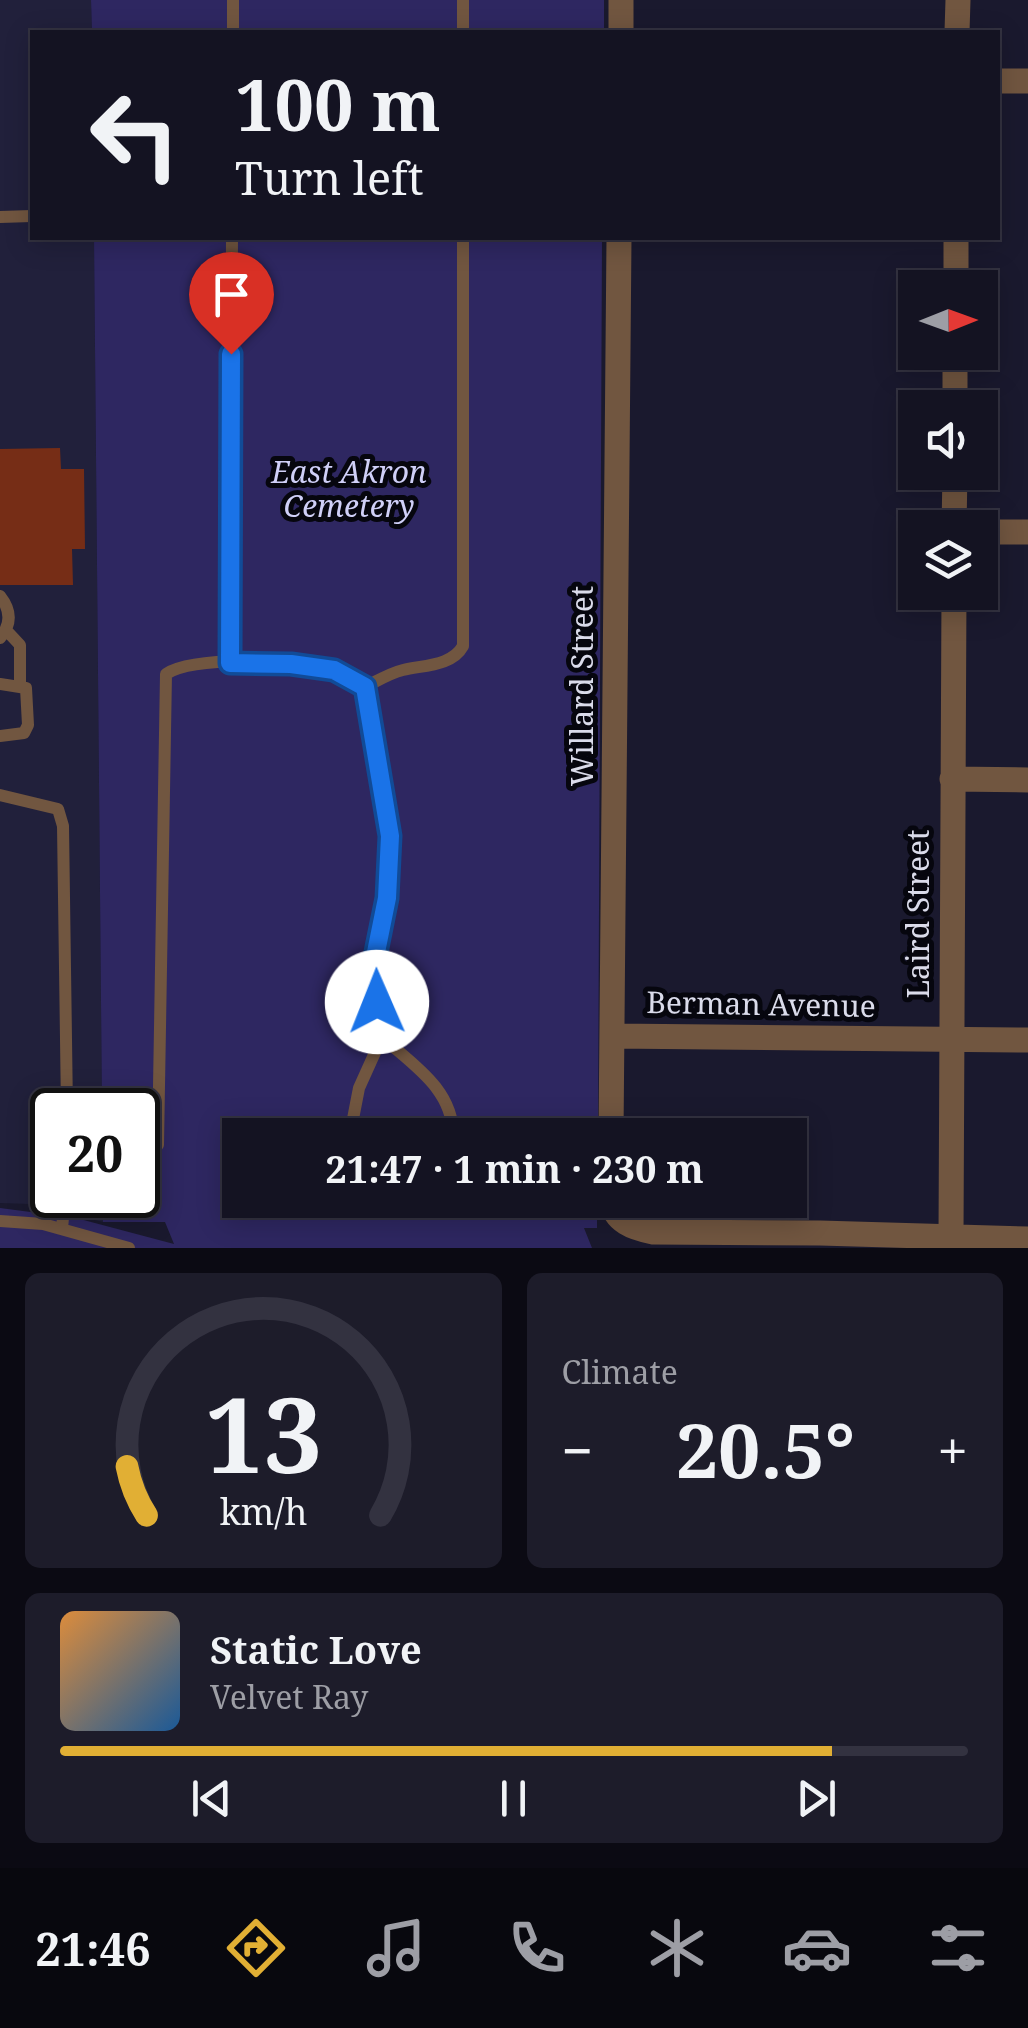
<!DOCTYPE html>
<html lang="en">
<head>
<meta charset="utf-8">
<style>
  :root { --surface:#141322; --page:#1d1c2a; --text:#f1f3f6; --muted:#9d9ea5; --line:#333240; --accent:#e1af34 }
  body { margin:0; font-family:"Noto Serif",serif; background:var(--page); color:var(--text); height:100vh; display:flex; flex-direction:column; font-size:38px; white-space:nowrap }
  * { box-sizing:border-box; margin:0 }
  p { font-size:32px; color:var(--muted) }
  .icon { flex:none; width:55px; height:55px; fill:none; stroke:currentColor; stroke-width:2; stroke-linecap:round; stroke-linejoin:round }
  .map { position:relative; height:1248px; overflow:hidden }
  .side { display:flex; flex-direction:column; gap:25px; padding:25px; background:#0b0a13; flex:1 }
  .side>* { flex:none }
  .hud { position:absolute; left:30px; top:30px; width:970px; height:210px; border-radius:0px; box-shadow:0 5px 25px #0003,0 0 0 2px var(--line); background:#141322; color:var(--text); overflow:hidden }
  .needle { width:65px; rotate:89deg }
  .fabs { position:absolute; left:898px; top:270px; display:grid; gap:20px }
  .fabs a { display:grid; place-items:center; width:100px; height:100px; border-radius:0px; background:var(--surface); box-shadow:0 5px 25px #0003,0 0 0 2px var(--line); font-size:50px }
  .speed { position:absolute; left:30px; top:1088px; display:flex; gap:20px; font-size:50px; font-weight:700; text-align:center }
  .speed>* { display:grid; place-content:center; width:130px; height:130px; border-radius:50%; background:var(--surface); box-shadow:0 5px 25px #0003,0 0 0 2px var(--line); line-height:1 }
  .speed .limit { border:5px solid #111; border-radius:15px; background:#fff; color:#111 }
  .pin { position:absolute; display:grid; place-items:center; width:85px; height:85px; color:#fff; margin:-102px -42px; border-radius:50% 50% 50% 0; rotate:-45deg; box-shadow:0 0 10px #0007 }
  .pin .icon { rotate:45deg }
  .me { position:absolute; width:110px; margin:-55px; rotate:359deg; stroke-linejoin:round; filter:drop-shadow(0 0 8px #0008) }
  .turn { display:flex; align-items:center; gap:35px; height:210px; padding:0 40px; font-size:45px }
  .turn .icon { width:130px; height:130px; stroke-width:2.5 }
  .turn b { display:block; font-size:70px; line-height:85px }
  .big { font-size:75px; font-weight:700; line-height:1.1 }
  .side .card { flex:1; display:flex; flex-direction:column; justify-content:center; gap:15px; min-width:0; padding:0 35px; border-radius:15px; background:var(--page) }
  .side .dial { align-items:center; gap:0 }
  .dial svg { height:260px; overflow:visible; fill:none; stroke:var(--line); stroke-width:7; stroke-linecap:round; text-anchor:middle }
  .dial text { fill:var(--text); stroke:none }
  .song { display:flex; align-items:center; gap:30px }
  .cover { width:120px; height:120px; border-radius:15px; background:linear-gradient(135deg,hsl(30 70% 55%),hsl(210 70% 35%)) }
  .played { height:10px; border-radius:5px; background:linear-gradient(90deg,var(--accent) 85%,var(--line) 85%) }
  .keys { display:flex; justify-content:space-around; direction:ltr }
  .heat { display:flex; justify-content:space-between; align-items:center; font-size:55px; direction:ltr }
  .side .tiles { flex:1; display:grid; gap:25px; grid-template-columns:1fr 1fr }
  .card:last-child { grid-column:span 2 }
  .trip { position:absolute; left:222px; top:1118px; width:585px; height:100px; border-radius:0px; background:var(--surface); box-shadow:0 5px 25px #0003,0 0 0 2px var(--line); font-weight:700; line-height:100px; text-align:center }
  .tab-bar { display:flex; height:160px; justify-content:space-around; align-items:center; background:#08080e; color:var(--muted) }
  .tab-bar .icon { width:70px; height:70px }
  .tab-bar .on { color:var(--accent) }
  .tab-bar b { font-size:45px; color:var(--text) }
  .map>svg:first-child { display:block }
  .built { fill:#21203b }
  .green { fill:#2e2761 }
  .building { fill:#762d16 }
  .lines { fill:none; stroke-linecap:round; stroke-linejoin:round }
  .service { stroke:#715640; stroke-width:12 }
  .minor { stroke:#715640; stroke-width:25 }
  .route-casing { stroke:#114b97; stroke-width:25 }
  .route { stroke:#1a73e8; stroke-width:18 }
  .labels { text-anchor:middle; stroke-width:10; stroke-linejoin:round; paint-order:stroke }
  .park-label { font-size:30px; font-style:italic; fill:#d0d0f8; stroke:#06060e }
  .street-label { font-size:30px; fill:#dadbea; stroke:#06060e }
</style>
</head>
<body>
<div class="map">
<svg width="1028" height="1248" viewBox="0 0 1028 1248">
  <rect width="100%" height="100%" fill="#1a192e"/>
  <path class="built" d="M0 0H91L92 32H32V238H94L102 1110H52V1195H103V1222L29 1204 0 1203Z"/>
  <path class="green" d="M91 0H604V32H92Z
    M94 238H602L598 1135H240V1200H597V1228H584L592 1248H0V1208L76 1218 174 1244 165 1222H103V1195H138V1110H102Z"/>
  <path class="building" d="M60 448 61 469H84L85 549H72L73 585H0V449Z"/>
  <g class="lines">
    <path class="service" d="M463 0V32
      M233 32V0
      M0 217 32 216
      M0 596C11 610 12 624 0 638
      M6 630 20 645V684
      M230 663 232 238
      M0 684 26 688 28 725 24 733 0 736
      M365 687C377 681 390 673 403 670 424 665 452 666 463 646V238
      M0 795 58 809 63 826 67 1110
      M382 1037C413 1065 453 1089 453 1135
      M158 1145 166 674C196 655 293 661 329 669 342 672 354 681 365 687L390 836 387 898 373 967 382 1037 359 1088 352 1124 357 1135
      M0 1221 43 1224 129 1248
      M62 1229 65 1195"/>
    <path class="minor" d="M621 0V32
      M957 32 958 0
      M998 81H1028
      M956 288V238
      M955 408V352
      M954 528 955 472
      M980 532H1028
      M952 779 1028 780
      M613 1036 1028 1040
      M611 1135 619 238
      M611 1200C615 1222 633 1228 653 1232L820 1233 1028 1239
      M951 1236 954 592"/>
  </g>
  <g class="lines">
    <g class="route-casing">
      <path id="route" d="M231 354 230 663 291 664 334 670 365 687 390 836 387 898 373 967 377 1002"/>
    </g>
    <use href="#route" class="route"/>
  </g>
  <g class="labels">
    <g class="park-label">
      <text x="349" y="483">East Akron<tspan x="349" dy="34">Cemetery</tspan></text>
    </g>
    <g class="street-label">
      <text transform="translate(583 686) rotate(-90)" y="10">Willard Street</text>
      <text transform="translate(919 914) rotate(-90)" y="10">Laird Street</text>
      <text transform="translate(761 1005) rotate(1)" y="10">Berman Avenue</text>
    </g>
  </g>
</svg>
<div class="fabs">
<a><svg class="needle" viewBox="-14 -14 28 28"><path d="M0-13l5 13h-10z" fill="#e53935"/><path d="M0 13l5-13h-10z" fill="#9d9ea5"/></svg></a>
<a><svg class="icon" aria-label="sound" viewBox="0 0 24 24"><path d="M4 9h4l5-4v14l-5-4H4zM17 9q2 3 0 6"/></svg></a>
<a><svg class="icon" aria-label="layers" viewBox="0 0 24 24"><path d="M12 4l9 5-9 5-9-5zM3 14l9 5 9-5"/></svg></a>
</div>
<div class="speed"><div class="limit">20</div></div>
<div class="pin" style="left:231px;top:354px;background:#d93025"><svg class="icon" aria-label="arrive" viewBox="0 0 24 24"><path d="M6 21V4h12l-3 4 3 4H6"/></svg></div>
<svg class="me" style="left:377px;top:1002px" viewBox="-20 -20 40 40"><circle r="19" fill="#fff"/><path d="M0-13L10 11 0 6-10 11z" fill="#1a73e8"/></svg>
<div class="trip">21:47 · 1 min · 230 m</div>
<div class="hud">
<div class="turn"><svg class="icon" aria-label="left" viewBox="0 0 24 24"><path d="M17 20v-9H6M10 6l-5 5 5 5"/></svg><div><b>100 m</b>Turn left</div></div>
</div>
</div>
<section class="side">
<div class="tiles">
<div class="card dial"><svg viewBox="0 0 100 80">
<path d="M14 69A42 42 0 1 1 86 69"/>
<path d="M14 69A42 42 0 0 1 8 54" stroke="#e1af34"/>
<text x="50" y="56" font-size="32" font-weight="700">13</text>
<text x="50" y="72" font-size="11">km/h</text>
</svg></div>
<div class="card"><p>Climate</p>
<div class="heat"><a>−</a><b class="big">20.5°</b><a>+</a></div>
</div>
<div class="card">
<div class="song"><i class="cover"></i><div><b>Static Love</b><p>Velvet Ray</p></div></div>
<div class="played"></div>
<div class="keys"><svg class="icon" aria-label="previous" viewBox="0 0 24 24"><path d="M18 5L8 12l10 7zM5 5v14"/></svg><svg class="icon" aria-label="pause" viewBox="0 0 24 24"><path d="M8 5v14M16 5v14"/></svg><svg class="icon" aria-label="next" viewBox="0 0 24 24"><path d="M6 5l10 7-10 7zM19 5v14"/></svg></div>
</div>
</div>
</section>
<nav class="tab-bar">
<b>21:46</b>
<svg class="icon on" aria-label="directions" viewBox="0 0 24 24"><path d="M12 3l9 9-9 9-9-9zM9 14v-3h6M13 9l2 2-2 2"/></svg>
<svg class="icon" aria-label="music" viewBox="0 0 24 24"><path d="M9 18V5l10-2v13"/><circle cx="6" cy="18" r="3"/><circle cx="16" cy="16" r="3"/></svg>
<svg class="icon" aria-label="phone" viewBox="0 0 24 24"><path d="M5 4h4l2 5-3 2q2 4 5 5l2-3 5 2v4C11 20 4 13 5 4z"/></svg>
<svg class="icon" aria-label="climate" viewBox="0 0 24 24"><path d="M12 3v18M4 7l16 10M4 17L20 7"/></svg>
<svg class="icon" aria-label="car" viewBox="0 0 24 24"><path d="M5 17H2v-5l4-1 3-4h7l3 4 3 1v5h-3M9 17h6M6 11h13"/><circle cx="7" cy="17" r="2"/><circle cx="17" cy="17" r="2"/></svg>
<svg class="icon" aria-label="filters" viewBox="0 0 24 24"><path d="M4 7h16M4 17h16"/><circle cx="9" cy="7" r="2"/><circle cx="15" cy="17" r="2"/></svg>
</nav>
</body>
</html>
